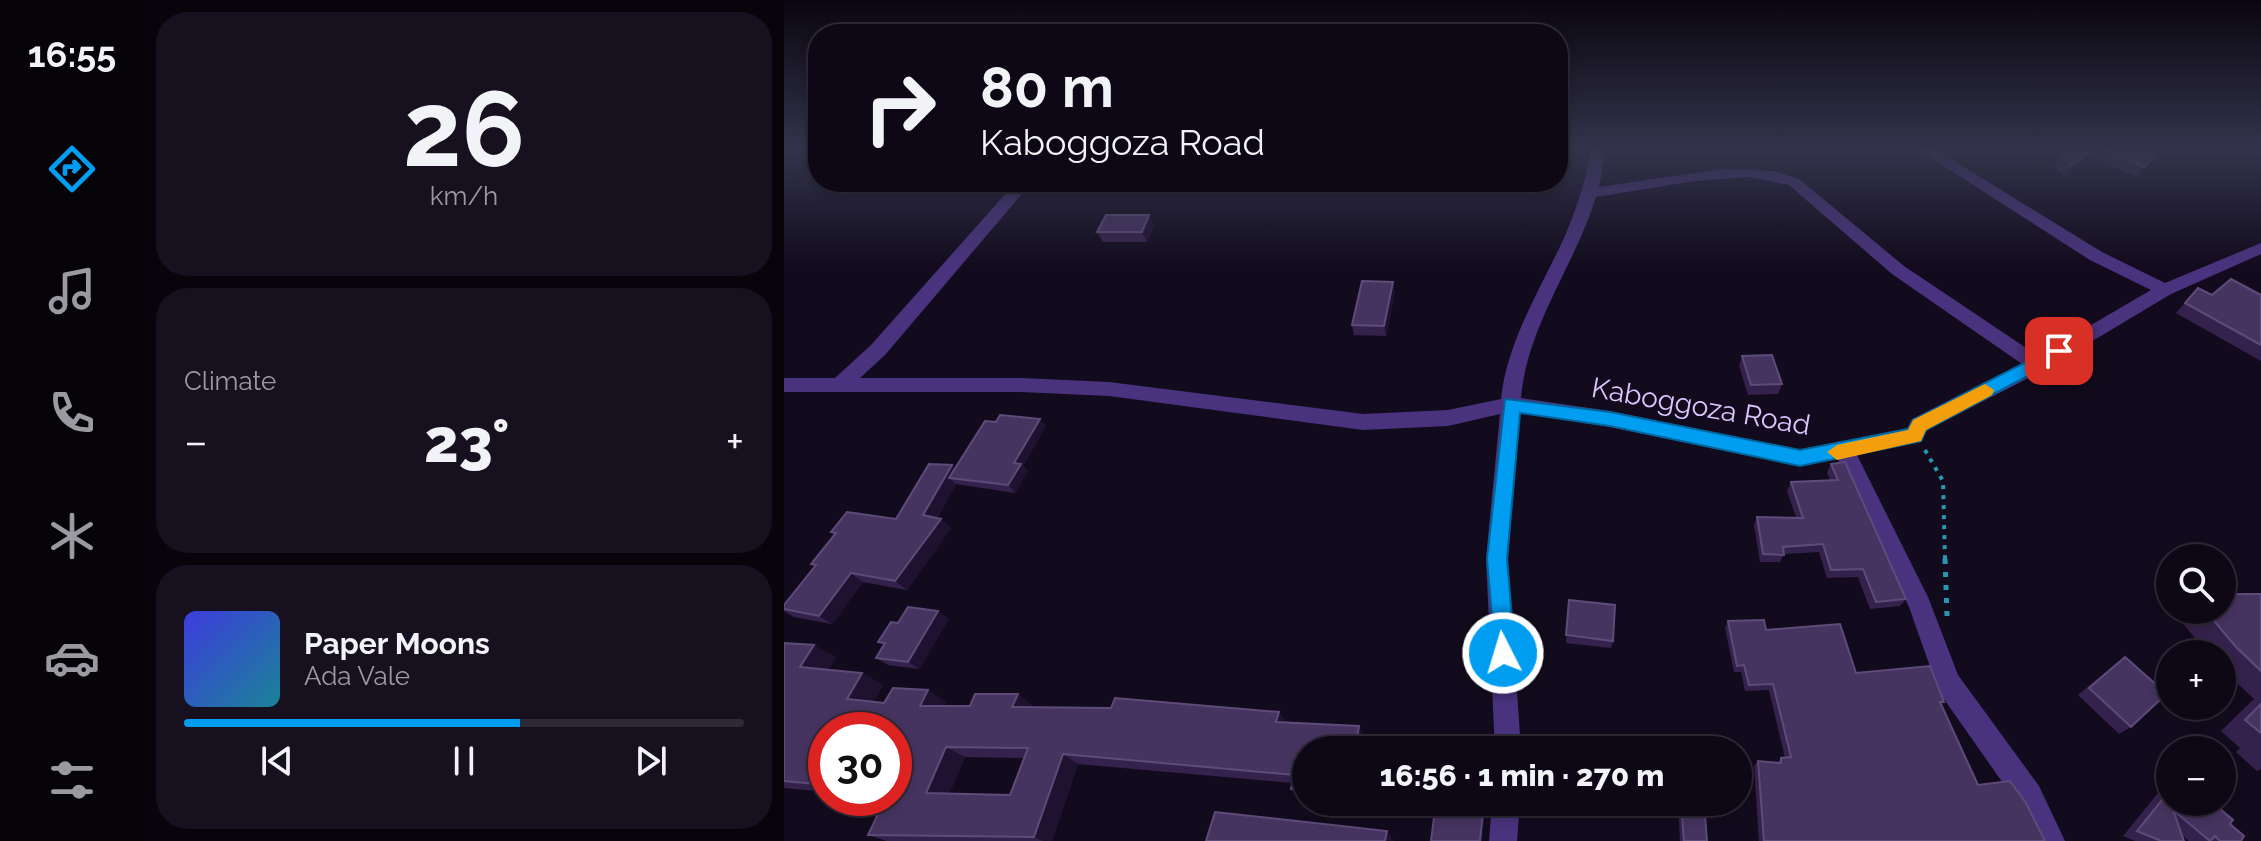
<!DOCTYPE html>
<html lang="en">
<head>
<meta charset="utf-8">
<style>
  :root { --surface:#0e0816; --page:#17111f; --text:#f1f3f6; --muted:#9b9aa1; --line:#2e2935; --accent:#009df1 }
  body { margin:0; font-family:Raleway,sans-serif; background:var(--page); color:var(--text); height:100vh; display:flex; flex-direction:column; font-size:30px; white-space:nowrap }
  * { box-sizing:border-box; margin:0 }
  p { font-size:26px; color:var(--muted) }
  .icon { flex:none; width:44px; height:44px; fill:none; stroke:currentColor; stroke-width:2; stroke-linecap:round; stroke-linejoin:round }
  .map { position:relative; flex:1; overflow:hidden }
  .panel { display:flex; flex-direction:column; gap:12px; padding:12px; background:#08040c; width:640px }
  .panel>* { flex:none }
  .guide { position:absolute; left:24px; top:24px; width:760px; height:168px; border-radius:32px; box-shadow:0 4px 12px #0003,0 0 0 2px var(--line); background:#0e0816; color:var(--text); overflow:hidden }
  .tools { position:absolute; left:1372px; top:544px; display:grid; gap:16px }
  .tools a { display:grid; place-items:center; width:80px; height:80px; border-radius:50%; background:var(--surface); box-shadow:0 4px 12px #0003,0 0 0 2px var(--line); font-size:40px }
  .speed { position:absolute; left:24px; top:712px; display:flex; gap:16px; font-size:40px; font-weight:700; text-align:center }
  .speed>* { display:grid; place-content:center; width:104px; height:104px; border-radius:50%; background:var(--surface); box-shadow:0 4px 12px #0003,0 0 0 2px var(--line); line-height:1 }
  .speed .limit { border:12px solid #d22; background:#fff; color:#111 }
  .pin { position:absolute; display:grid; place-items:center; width:68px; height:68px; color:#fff; margin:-34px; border-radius:16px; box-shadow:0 4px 12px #0006 }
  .me { position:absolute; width:88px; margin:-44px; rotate:355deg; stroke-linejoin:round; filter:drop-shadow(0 0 6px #0008) }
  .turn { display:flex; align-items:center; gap:28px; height:168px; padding:0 40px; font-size:36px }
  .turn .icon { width:104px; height:104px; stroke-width:2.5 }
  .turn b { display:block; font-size:56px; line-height:68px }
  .big { font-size:60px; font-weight:800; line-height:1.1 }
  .panel .tile { flex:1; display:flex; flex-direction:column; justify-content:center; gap:12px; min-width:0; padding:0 28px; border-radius:32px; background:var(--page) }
  .panel .dial { align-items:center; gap:0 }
  .dial b { font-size:104px; line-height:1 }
  .song { display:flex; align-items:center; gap:24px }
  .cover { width:96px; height:96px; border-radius:12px; background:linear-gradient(135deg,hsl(240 70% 55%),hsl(190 70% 35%)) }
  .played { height:8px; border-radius:4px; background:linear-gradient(90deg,var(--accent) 60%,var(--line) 60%) }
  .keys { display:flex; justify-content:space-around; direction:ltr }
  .heat { display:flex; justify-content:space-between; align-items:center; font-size:44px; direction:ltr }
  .trip { position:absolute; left:508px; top:736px; width:460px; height:80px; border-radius:40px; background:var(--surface); box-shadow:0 4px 12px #0003,0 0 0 2px var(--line); font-weight:800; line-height:80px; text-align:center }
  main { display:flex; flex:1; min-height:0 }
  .menu { display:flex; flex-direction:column; width:144px; justify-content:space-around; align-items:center; background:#060309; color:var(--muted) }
  .menu .icon { width:56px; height:56px }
  .menu .active { color:var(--accent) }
  .menu b { font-size:36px; color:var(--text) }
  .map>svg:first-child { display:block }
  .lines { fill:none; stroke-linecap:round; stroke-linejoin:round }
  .path-far1 { stroke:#2898b2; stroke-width:4; stroke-dasharray:4 6; stroke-linecap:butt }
  .path { stroke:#2898b2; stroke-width:5; stroke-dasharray:5 8; stroke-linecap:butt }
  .minor { fill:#49337e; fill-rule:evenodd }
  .wall { fill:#35224c; fill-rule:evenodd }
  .shaded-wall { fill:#1f1231 }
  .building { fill:#463460; stroke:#5e4b79; stroke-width:2; fill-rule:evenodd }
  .route { fill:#009df1; stroke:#00669d; stroke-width:2 }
  .slow { fill:#f59e0b }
  .labels { text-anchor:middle; stroke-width:6; stroke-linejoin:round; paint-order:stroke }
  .street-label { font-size:28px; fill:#dbc6ff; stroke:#120b1d }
</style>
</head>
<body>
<main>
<nav class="menu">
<b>16:55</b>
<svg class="icon active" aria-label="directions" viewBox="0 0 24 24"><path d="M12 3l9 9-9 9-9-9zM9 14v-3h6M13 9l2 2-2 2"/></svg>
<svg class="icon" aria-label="music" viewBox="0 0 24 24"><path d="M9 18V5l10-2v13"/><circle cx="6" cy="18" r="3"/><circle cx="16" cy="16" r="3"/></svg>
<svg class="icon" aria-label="phone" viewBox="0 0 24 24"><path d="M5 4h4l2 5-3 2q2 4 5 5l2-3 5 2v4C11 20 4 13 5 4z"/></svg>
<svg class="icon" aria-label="climate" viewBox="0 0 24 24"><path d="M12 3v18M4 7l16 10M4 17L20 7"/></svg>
<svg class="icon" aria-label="car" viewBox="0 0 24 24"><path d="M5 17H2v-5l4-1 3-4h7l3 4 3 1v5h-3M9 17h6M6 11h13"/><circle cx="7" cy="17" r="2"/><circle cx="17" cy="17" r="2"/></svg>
<svg class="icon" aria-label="filters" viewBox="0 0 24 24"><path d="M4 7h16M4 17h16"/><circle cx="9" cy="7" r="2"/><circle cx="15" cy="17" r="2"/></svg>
</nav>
<section class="panel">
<div class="tile dial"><b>26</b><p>km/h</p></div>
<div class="tile"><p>Climate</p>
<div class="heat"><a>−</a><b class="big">23°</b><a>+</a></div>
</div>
<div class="tile">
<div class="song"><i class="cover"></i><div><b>Paper Moons</b><p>Ada Vale</p></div></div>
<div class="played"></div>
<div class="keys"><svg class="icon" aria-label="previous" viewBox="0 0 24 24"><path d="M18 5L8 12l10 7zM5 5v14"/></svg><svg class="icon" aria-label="pause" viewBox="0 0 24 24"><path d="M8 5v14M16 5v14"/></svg><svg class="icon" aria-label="next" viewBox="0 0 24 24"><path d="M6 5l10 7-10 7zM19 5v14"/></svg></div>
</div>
</section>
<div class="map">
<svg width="1477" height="841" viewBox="0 0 1477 841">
  <rect width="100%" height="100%" fill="#120b1d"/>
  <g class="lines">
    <path class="path-far1" d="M1141 450 1159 481 1161 561"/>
    <path class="path" d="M1161 559 1163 616"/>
    <path class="minor" d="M808 150H822L815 187 939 169 989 171 1015 179 1120 266 1254 356 1367 290 1306 260 1135 150H1152L1318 252 1381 283 1477 243V254L1387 294 1260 370 1143 430 1137 442 1073 455 1144 597 1174 675 1255 786 1281 841H1252L1235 806 1155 692 1125 607 1054 459 1016 466 826 427 736 413 724 559 737 750H711L702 559 716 414 664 426 579 430 325 396 237 392H0V378H51L87 345 232 182H248L101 355 76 378H237L325 382 579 414 664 410 717 399C723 341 756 290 780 238 793 209 801 180 808 150ZM965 177 1005 185 1108 274 1238 364 1128 419 1123 429 1016 450 826 411 737 398C743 326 791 265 812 197L911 181Z
      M708 802H736L733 841H705Z"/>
  </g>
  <path class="wall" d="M1282 150H1361L1365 165 1353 177 1308 158 1311 151 1280 176 1270 165 1277 154Z
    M370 226 363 242H319L313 232Z
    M1414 288 1428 295H1477V361L1392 313Z
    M611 292 602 336 570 335 568 325Z
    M958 356 998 384 994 394 964 395 955 366Z
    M262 426 239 466 244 471 231 493 172 484 153 518 167 528 123 590 79 582 48 624 10 617 0 611V605L31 567 27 564 51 535 47 532 112 519 168 465 171 468Z
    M1047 464 1122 599 1116 606 1086 609 1074 577 1043 578 1035 552 1000 554 996 562H976L970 525 973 517H1012L1003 491 1007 482 1046 480 1043 472Z
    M1477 594V769L1473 771 1452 752 1456 748 1437 731 1470 699 1438 669V654H1424L1388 610H1438Z
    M785 600 829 641 827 648 782 643Z
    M165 619 135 669 104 665 92 658 100 645 94 642 114 623Z
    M944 621 982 630 1072 673 1160 702 1157 705 1194 785 1261 841H975L970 766 974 761 993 763 997 758H1001L985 690 961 691 957 672H950L941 628Z
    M0 643 52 657 44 670 78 673 99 685 89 702 100 703 144 690 162 702 160 706H250L249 707 575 726 580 737 522 750V798H515L507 789 508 783 294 764 268 841H103L84 835 92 817 77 811 80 805 64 803 50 798H110L42 730V792L0 788ZM181 757 240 758 226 795 165 794Z
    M1341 657 1372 691 1347 727 1335 734 1294 695 1330 665Z
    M1386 780V802L1446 824 1457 841H1405L1397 834 1400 841H1351L1339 836 1383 782Z
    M582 802H611V804Z
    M894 802H920L923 841H896Z"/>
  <path class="shaded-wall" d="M1307 150H1312L1280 176 1287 166Z
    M1373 155 1365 165 1353 177 1360 167Z
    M365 215 370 226 363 242 358 232Z
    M609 282 611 292 602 336 600 326Z
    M256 419 262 426 239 466 244 471 231 493 224 485 230 463Z
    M168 465 177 475 165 478 172 484 149 524 139 515Z
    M157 519 167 528 123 590 111 581Z
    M67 573 79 582 48 624 35 616Z
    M154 611 165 619 135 669 124 662Z
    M30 645 52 657 38 679 16 667Z
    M78 673 99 685 84 711 63 699Z
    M144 690 162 702 155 717 136 706Z
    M234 694 250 706 245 718 228 707Z
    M495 712 503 723 492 722Z
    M575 726 580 737 578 750H571Z
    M162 747 181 757 162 802 142 793Z
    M279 754 294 764 268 841H259L250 837Z
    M700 802H702L698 841H696Z
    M603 831 609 840V841H601Z"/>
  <path class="building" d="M1282 150H1307L1287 166 1277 154Z
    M1320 150H1361L1373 155 1360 167Z
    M322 215H365L358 232H313Z
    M1447 279 1477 295V345L1401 303 1414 288 1428 295Z
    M578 281 609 282 600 326 568 325Z
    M988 355 998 384 967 385 958 356Z
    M216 415 256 419 230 463 237 464 224 485 165 478 201 421 212 422Z
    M1061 462 1122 599 1092 602 1079 569 1047 570 1039 544 999 547 1000 555 979 554 973 517 1019 518 1007 482 1054 480 1047 464Z
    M145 464 168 465 139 515 157 519 111 581 67 573 35 616 0 609V605L32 565 27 564 52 533 47 532 63 512 112 519Z
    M1438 594H1477V671L1452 647 1421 610H1438Z
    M785 600 831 605 829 641 782 635Z
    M124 607 154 611 124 662 92 658 101 643 94 642 107 622 114 623Z
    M980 620 982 630 1056 624 1072 673 1146 666 1160 702H1156L1194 785 1226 781 1242 803 1261 841H980L974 761 997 763V758L1007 757 989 684 965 685 960 665 953 666 944 621Z
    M0 643 30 645 16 667 78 673 63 699 100 703 109 688 144 690 136 706H186L191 694H234L228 707 327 708 331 698 495 712 492 722 575 726 571 750H522V790L507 789 510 775 279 754 250 837 84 835 95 812 77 811 83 798H110V730H42V785L0 781ZM162 747 244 748 226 795 142 793Z
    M1341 657 1376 688 1372 691 1379 697 1347 727 1305 688Z
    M1477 704V733L1461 720Z
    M662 740 707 744 706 750H660Z
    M1386 790V802H1428L1449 820 1446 824 1460 836 1457 841H1436L1431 836 1426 841 1389 810 1400 841H1377L1353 831Z
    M652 802H700L696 841H647Z
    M897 802H920L923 841H900Z
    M431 812 603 831 601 841H422Z"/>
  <linearGradient id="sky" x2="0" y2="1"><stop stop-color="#0a0610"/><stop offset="0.56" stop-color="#33344c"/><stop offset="1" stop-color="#33344c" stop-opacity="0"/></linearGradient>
  <rect width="1477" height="267" fill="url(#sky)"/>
  <path class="route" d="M1275 345 1283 351 1281 356 1142 430 1137 441 1016 466 826 426 736 413 723 559 731 653 727 660 719 664 712 660 703 559 721 399 826 412 1016 450 1124 429 1129 420Z"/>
  <path class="slow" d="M1201 384 1210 390 1208 395 1142 430 1137 441 1053 460 1043 452 1053 445 1124 430 1129 420Z"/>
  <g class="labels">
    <g class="street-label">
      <text transform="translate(917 406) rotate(10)" y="10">Kaboggoza Road</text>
    </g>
  </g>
</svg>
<div class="tools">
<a><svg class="icon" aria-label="search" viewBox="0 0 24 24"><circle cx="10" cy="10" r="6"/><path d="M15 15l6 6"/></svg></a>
<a>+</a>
<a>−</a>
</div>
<div class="speed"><div class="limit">30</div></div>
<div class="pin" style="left:1275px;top:351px;background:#d93025"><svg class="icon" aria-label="arrive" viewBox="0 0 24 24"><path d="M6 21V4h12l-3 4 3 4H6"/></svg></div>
<svg class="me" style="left:719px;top:653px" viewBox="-20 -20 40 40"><circle r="17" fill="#009df1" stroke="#fff" stroke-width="3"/><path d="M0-11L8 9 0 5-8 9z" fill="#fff"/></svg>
<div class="trip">16:56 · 1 min · 270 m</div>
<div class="guide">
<div class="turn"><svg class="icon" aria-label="right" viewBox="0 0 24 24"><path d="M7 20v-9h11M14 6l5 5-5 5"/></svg><div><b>80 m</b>Kaboggoza Road</div></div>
</div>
</div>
</main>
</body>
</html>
